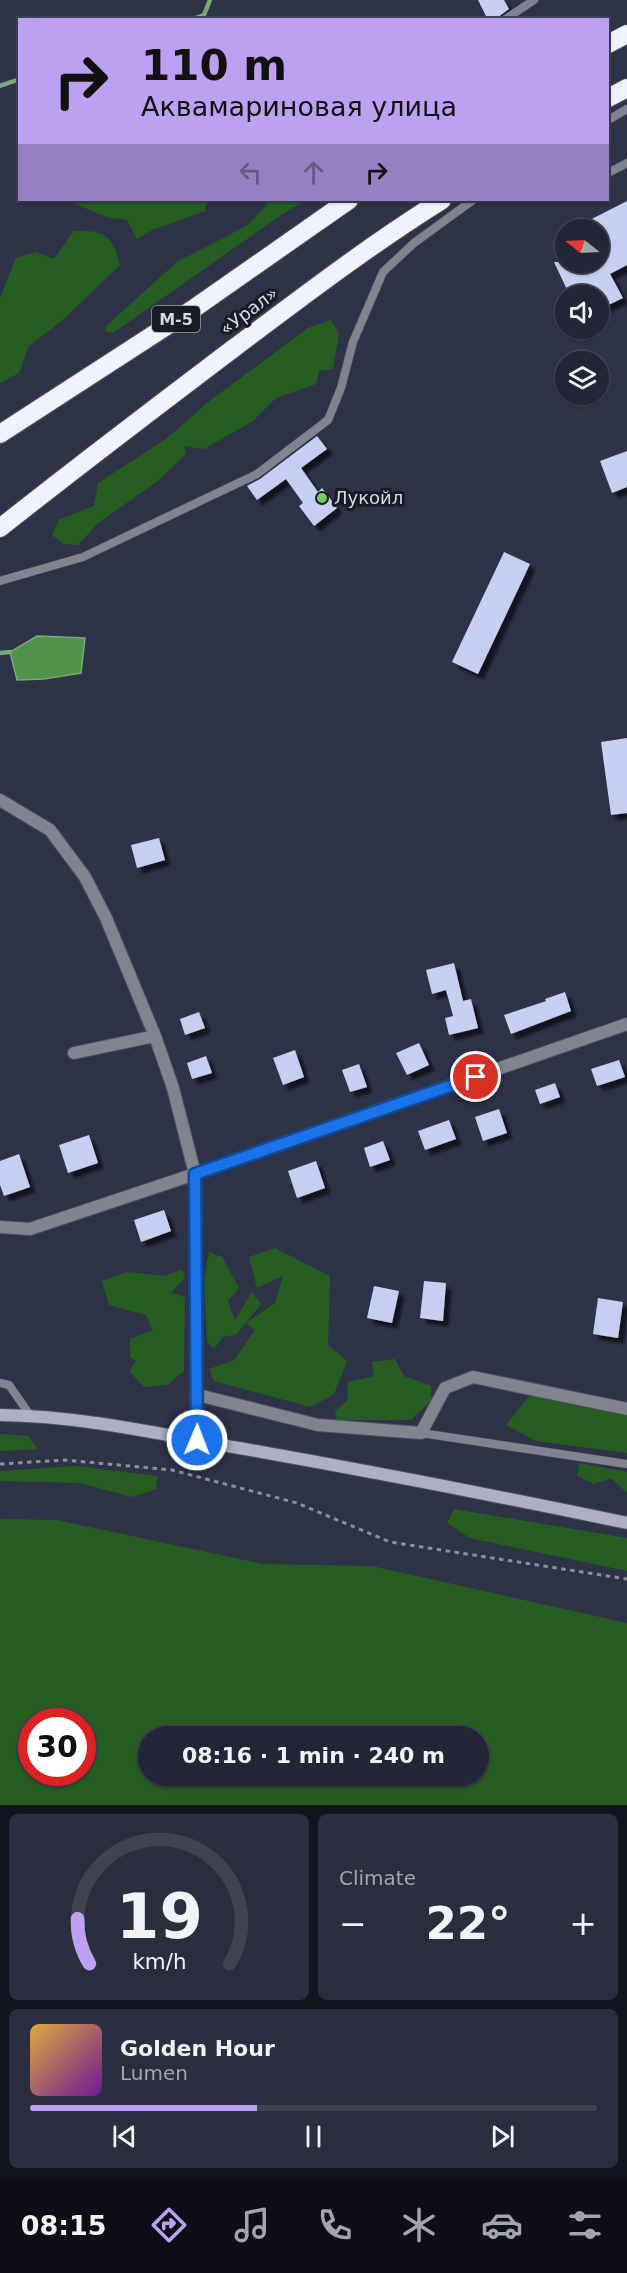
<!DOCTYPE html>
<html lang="en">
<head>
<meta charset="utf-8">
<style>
  :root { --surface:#232636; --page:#2b2e3e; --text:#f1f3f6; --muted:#a3a5ad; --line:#404351; --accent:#bca0f2 }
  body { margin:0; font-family:"DejaVu Sans",sans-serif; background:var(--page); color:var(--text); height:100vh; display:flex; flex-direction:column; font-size:22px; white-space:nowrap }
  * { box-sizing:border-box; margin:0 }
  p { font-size:20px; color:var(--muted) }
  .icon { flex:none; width:33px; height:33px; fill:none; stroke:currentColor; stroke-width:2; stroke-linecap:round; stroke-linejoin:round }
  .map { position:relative; height:1805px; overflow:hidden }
  .panel { display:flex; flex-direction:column; gap:9px; padding:9px; background:#13151e; flex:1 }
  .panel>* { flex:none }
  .guide { position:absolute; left:18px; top:18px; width:591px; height:183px; border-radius:0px; box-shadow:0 2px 4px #0004,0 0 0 2px var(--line); background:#bca0f2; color:#111; overflow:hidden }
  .needle { width:39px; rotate:288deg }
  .tools { position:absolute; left:555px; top:219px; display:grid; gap:12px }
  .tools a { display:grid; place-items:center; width:54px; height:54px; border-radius:50%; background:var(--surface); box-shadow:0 2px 4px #0004,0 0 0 2px var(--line); font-size:30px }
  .speed { position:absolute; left:18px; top:1708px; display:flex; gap:12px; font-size:30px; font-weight:700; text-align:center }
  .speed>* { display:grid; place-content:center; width:78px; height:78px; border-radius:50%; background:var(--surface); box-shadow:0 2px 4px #0004,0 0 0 2px var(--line); line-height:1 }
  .speed .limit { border:9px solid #d22; background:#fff; color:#111 }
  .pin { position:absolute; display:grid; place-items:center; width:51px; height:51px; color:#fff; margin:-26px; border:3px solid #fff; border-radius:50%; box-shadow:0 2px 6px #0007 }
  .me { position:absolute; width:66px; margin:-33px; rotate:1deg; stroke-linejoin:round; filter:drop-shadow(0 0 4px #0008) }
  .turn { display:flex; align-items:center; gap:21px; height:126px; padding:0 24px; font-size:27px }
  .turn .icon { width:78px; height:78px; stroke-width:2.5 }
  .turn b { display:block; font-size:42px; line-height:51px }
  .lanes { display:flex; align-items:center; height:57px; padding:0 24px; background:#0003; justify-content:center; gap:30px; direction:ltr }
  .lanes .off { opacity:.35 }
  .big { font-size:45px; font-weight:700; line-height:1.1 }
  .panel .tile { flex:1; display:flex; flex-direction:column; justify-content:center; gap:9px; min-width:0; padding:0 21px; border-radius:9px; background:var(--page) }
  .panel .dial { align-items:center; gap:0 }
  .dial svg { height:156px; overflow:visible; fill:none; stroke:var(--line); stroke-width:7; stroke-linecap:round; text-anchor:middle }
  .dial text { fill:var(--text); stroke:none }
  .song { display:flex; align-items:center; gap:18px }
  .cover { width:72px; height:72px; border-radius:9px; background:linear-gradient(135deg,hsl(40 70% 55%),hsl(280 70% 35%)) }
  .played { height:6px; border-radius:3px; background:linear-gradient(90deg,var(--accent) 40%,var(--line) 40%) }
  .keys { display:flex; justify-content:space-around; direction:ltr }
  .heat { display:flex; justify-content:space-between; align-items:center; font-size:33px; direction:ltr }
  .panel .tiles { flex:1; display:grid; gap:9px; grid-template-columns:1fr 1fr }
  .tile:last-child { grid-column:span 2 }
  .trip { position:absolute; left:138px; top:1726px; width:351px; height:60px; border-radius:30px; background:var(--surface); box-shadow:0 2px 4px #0004,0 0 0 2px var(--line); font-weight:700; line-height:60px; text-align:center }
  .tab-bar { display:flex; height:96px; justify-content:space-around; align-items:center; background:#0e0f16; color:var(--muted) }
  .tab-bar .icon { width:42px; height:42px }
  .tab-bar .current { color:var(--accent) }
  .tab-bar b { font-size:27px; color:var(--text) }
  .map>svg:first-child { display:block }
  .green { fill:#265e21; fill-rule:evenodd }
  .water { fill:#509249; stroke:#78a778; stroke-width:1.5 }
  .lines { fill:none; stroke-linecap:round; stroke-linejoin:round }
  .stream { stroke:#78a778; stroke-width:4.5 }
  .building { fill:#c6cef1; filter:url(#shadow) }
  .lane-casing { stroke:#4d5164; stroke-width:9 }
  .street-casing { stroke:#4d5164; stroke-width:14 }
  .secondary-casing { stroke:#4d5164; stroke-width:14 }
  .highway-casing { stroke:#4d5164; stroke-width:20 }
  .path { stroke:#8a8e9e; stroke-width:3; stroke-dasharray:4.5 4.5; stroke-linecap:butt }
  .lane { stroke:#81848f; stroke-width:8 }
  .street { stroke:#81848f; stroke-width:12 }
  .secondary { stroke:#acb0c2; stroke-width:12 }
  .highway { stroke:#f0f2fd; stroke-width:18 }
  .route-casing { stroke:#114b97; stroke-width:15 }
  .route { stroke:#1a73e8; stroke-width:10 }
  .poi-dot { fill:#6cd362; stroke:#1a1c25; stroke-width:2 }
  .labels { text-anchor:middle; stroke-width:6; stroke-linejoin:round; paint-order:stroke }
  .shield { fill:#1a1c25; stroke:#9da0ab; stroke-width:1.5 }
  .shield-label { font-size:16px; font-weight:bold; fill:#d5d8e5 }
  .street-label { font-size:18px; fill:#d5d8e5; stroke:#1a1c25 }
  .poi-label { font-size:18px; fill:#d5d8e5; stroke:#1a1c25; text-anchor:start }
</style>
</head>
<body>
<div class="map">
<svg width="627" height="1805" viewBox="0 0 627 1805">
  <defs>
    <filter id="shadow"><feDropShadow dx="5.5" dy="5.5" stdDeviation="1.5" flood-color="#0009"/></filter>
  </defs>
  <rect width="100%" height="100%" fill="#2f3348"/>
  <path class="green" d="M66 200H207L205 211 152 230 137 239 127 220 106 217Z
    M264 200H307L284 213 113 333 105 331 106 326 177 262 248 225 267 204Z
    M74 231C105 230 112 235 120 265L63 320 29 346 19 373 0 383V298L16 258 36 252 54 259Z
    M331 320 339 334 333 369 319 371 316 384 276 398 253 421 204 449 184 446 186 454 158 481 97 524 78 545 64 544 52 535 59 520 94 506 98 483 166 439 207 403 308 328Z
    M275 1248 330 1276 328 1345 347 1361 334 1394 310 1407 214 1381 209 1369 234 1360 255 1330 246 1323 275 1303 283 1276 257 1288 249 1257Z
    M209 1252 222 1257 239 1288 228 1301 235 1320 252 1292 261 1304 236 1335 223 1337 214 1349 207 1342 204 1279Z
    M182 1269 185 1278 171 1293 185 1297 184 1371 167 1385 144 1387 129 1371 136 1361 130 1357V1339L153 1330 146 1315 109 1305 102 1281 128 1272 164 1276Z
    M395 1359 404 1376 431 1386V1401L411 1420H337L335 1411 347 1401 348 1382 374 1376 372 1362Z
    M530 1395 627 1414V1453L536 1441 506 1425Z
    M0 1434 29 1436 37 1449 0 1451Z
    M579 1463 627 1472V1493L611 1478 594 1484 577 1476Z
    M76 1466 158 1476 156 1489 132 1497 80 1483 0 1481V1471Z
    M454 1509 627 1538V1571L470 1538 447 1523Z
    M0 1519 57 1520 263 1564 372 1566 627 1623V1805H0ZM32 1722H82V1773H32ZM148 1737H478V1776H148Z"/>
  <path class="water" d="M37 636 85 638 81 673 44 679 17 680 10 652Z"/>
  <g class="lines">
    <path class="stream" d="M190 20 204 15 210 0
      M0 86 20 79
      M0 653 10 652"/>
  </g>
  <path class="building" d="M478 0H504L509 9 494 20H488Z
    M627 201V265L610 274 623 298 598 310V296H570L554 262H598V230H570Z
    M317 436 327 449 301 468 318 492 322 488 337 508 314 526 299 506 303 503 286 479 257 500 247 486 260 479Z
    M627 451V487L612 493 600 461Z
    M504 552 530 564 478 674 452 662Z
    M627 738V813L611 815 601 742Z
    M159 838 165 860 137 868 131 845Z
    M454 963 463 1001 471 999 478 1028 449 1035 445 1018 453 1016 446 990 432 994 426 970Z
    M565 992 571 1011 511 1034 504 1015 546 1001 545 999Z
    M199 1012 205 1028 185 1035 180 1019Z
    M419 1043 429 1065 407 1075 396 1053Z
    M295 1050 304 1077 283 1085 273 1058Z
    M206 1056 212 1073 192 1079 187 1063Z
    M619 1060 625 1077 597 1086 591 1069Z
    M359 1064 367 1087 350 1092 342 1070Z
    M555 1083 560 1097 540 1104 535 1090Z
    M499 1109 507 1133 483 1141 475 1117Z
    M449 1120 456 1139 425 1150 418 1131Z
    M89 1135 98 1163 68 1173 59 1145Z
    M383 1141 390 1160 370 1167 364 1148Z
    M19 1154 30 1187 4 1196 0 1185V1161Z
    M316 1161 325 1188 297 1198 288 1171Z
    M164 1210 171 1231 141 1242 134 1220Z
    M424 1281 446 1283 443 1321 420 1318Z
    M374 1286 399 1291 392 1323 367 1318Z
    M598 1298 623 1302 618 1338 593 1334Z"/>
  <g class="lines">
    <g class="lane-casing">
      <path id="lane" d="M504 20 534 0
        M608 120 627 109
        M608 173 627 163
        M0 581 83 557 257 474 328 420 341 388 353 342 383 272 414 243 473 200
        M0 1383 9 1385 30 1415
        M421 1433 627 1464"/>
    </g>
    <g class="street-casing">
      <path id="street" d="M0 800 50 830 85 877 106 918 155 1036 173 1088 195 1174 197 1440
        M74 1053 155 1036
        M0 1227 30 1229 195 1174 627 1024
        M198 1395 318 1425 421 1433 445 1388 473 1377 627 1409"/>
    </g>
    <g class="secondary-casing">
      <path id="secondary" d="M0 1415C81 1416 160 1434 239 1448 369 1471 498 1496 627 1523"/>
    </g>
    <g class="highway-casing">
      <path id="highway" d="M608 44 627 34
        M608 98 627 88
        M0 434 196 307 349 200
        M0 528C77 467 156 407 234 348 302 297 370 245 442 200"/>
    </g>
    <path class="path" d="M0 1464 65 1460 172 1470 297 1503 390 1542 627 1579"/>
    <use href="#lane" class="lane"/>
    <use href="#street" class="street"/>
    <use href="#secondary" class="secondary"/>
    <use href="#highway" class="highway"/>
  </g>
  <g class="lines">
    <g class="route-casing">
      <path id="route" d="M197 1440 195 1174 476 1077"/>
    </g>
    <use href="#route" class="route"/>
  </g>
  <circle class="poi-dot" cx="322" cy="498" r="6"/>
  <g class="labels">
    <rect class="shield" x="152" y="306" width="48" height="26" rx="4.5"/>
    <g class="shield-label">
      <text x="176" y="325">М-5</text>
    </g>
    <g class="street-label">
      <text transform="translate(249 311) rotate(-37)" y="6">«Урал»</text>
    </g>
    <g class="poi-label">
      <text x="334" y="504">Лукойл</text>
    </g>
  </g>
</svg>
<div class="tools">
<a><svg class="needle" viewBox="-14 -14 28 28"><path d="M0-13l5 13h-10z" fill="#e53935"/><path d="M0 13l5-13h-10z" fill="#a3a5ad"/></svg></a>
<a><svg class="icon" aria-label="sound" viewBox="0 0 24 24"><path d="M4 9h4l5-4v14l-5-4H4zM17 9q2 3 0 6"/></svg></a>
<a><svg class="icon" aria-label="layers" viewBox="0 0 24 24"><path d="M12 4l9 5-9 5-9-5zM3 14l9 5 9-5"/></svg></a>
</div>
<div class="speed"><div class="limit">30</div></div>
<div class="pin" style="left:476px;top:1077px;background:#d93025"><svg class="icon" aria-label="arrive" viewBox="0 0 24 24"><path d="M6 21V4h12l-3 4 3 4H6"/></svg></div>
<svg class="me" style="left:197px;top:1440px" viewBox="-20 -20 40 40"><circle r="17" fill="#1a73e8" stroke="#fff" stroke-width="3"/><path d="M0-11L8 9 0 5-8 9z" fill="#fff"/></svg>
<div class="trip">08:16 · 1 min · 240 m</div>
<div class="guide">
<div class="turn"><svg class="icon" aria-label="right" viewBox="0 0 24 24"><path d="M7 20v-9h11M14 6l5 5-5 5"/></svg><div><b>110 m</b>Аквамариновая улица</div></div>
<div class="lanes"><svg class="icon off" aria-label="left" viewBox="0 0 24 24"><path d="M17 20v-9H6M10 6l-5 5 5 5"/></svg><svg class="icon off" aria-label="ahead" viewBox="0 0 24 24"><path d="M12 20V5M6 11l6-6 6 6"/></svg><svg class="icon" aria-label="right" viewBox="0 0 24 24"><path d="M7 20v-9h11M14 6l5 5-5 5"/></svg></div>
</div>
</div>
<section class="panel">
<div class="tiles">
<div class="tile dial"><svg viewBox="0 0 100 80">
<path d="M14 69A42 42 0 1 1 86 69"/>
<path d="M14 69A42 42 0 0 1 8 46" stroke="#bca0f2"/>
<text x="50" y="56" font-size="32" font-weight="700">19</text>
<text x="50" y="72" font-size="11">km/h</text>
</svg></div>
<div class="tile"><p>Climate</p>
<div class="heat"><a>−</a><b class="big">22°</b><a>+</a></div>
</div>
<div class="tile">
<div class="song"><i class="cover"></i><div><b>Golden Hour</b><p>Lumen</p></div></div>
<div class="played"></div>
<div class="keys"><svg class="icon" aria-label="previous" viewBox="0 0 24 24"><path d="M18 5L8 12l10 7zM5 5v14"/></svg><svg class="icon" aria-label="pause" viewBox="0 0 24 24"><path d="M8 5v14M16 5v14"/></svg><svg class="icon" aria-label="next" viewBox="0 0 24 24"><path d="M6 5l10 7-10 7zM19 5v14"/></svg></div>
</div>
</div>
</section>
<nav class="tab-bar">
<b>08:15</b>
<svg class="icon current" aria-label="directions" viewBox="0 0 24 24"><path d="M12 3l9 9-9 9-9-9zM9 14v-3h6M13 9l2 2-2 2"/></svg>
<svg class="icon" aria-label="music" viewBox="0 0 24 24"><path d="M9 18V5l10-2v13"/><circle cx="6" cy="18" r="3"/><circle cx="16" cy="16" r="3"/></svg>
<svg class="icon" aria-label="phone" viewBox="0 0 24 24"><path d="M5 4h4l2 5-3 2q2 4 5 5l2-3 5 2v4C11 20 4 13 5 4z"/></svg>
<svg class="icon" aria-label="climate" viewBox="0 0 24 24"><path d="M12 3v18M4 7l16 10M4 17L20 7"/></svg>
<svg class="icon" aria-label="car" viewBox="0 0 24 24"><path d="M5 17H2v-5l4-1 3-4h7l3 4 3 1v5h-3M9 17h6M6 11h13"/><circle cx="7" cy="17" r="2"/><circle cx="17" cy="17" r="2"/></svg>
<svg class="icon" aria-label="filters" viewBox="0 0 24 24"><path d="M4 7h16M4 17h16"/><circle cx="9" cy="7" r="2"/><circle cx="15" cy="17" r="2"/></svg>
</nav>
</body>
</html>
